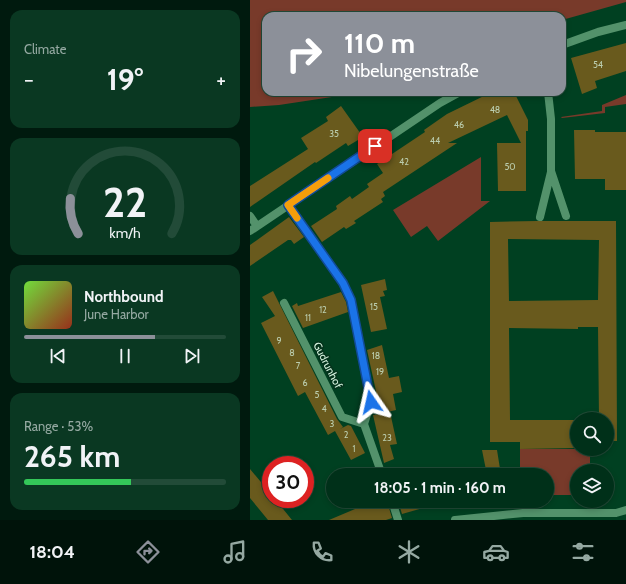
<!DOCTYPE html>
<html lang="en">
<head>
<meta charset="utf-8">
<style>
  :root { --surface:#003019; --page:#0a3822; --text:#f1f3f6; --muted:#95a9a2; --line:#224b38; --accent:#8c9099 }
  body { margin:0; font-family:Cabin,sans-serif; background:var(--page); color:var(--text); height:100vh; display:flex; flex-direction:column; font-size:15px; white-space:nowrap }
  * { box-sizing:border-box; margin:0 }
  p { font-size:13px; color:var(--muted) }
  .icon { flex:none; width:22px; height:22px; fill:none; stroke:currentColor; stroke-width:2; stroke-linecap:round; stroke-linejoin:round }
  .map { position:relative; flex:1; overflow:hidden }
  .details { display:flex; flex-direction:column; gap:10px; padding:10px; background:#001a0e; width:250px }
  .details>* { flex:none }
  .guide { position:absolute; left:12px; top:12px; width:304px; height:84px; border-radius:12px; box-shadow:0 2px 6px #0003,0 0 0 1px var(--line); background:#8c9099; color:#fff; overflow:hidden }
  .buttons { position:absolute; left:320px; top:412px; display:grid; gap:8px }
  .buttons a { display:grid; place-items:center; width:44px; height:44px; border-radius:50%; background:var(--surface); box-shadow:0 2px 6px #0003,0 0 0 1px var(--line); font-size:20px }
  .speed { position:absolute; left:12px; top:456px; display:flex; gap:8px; font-size:20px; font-weight:700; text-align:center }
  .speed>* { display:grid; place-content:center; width:52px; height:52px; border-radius:50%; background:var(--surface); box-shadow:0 2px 6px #0003,0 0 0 1px var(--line); line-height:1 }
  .speed .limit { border:6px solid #d22; background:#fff; color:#111 }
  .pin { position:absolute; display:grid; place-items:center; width:34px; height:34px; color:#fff; margin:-17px; border-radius:8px; box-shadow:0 2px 6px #0006 }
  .me { position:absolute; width:44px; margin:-22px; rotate:349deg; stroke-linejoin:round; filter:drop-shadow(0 0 3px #0008) }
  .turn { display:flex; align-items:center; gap:14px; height:84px; padding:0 16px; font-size:18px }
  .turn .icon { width:52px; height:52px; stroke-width:2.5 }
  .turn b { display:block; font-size:28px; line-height:34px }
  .big { font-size:30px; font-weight:800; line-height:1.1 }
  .details .widget { flex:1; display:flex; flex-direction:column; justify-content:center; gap:6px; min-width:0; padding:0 14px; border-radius:12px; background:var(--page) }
  .details .dial { align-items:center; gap:0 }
  .dial svg { height:104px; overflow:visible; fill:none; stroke:var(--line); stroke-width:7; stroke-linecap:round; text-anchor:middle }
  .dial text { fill:var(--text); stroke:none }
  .song { display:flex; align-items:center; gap:12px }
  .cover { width:48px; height:48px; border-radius:6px; background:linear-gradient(135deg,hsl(100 70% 55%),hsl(10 70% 35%)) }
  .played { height:4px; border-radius:2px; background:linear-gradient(90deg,var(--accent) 65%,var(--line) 65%) }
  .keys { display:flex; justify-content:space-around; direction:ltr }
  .heat { display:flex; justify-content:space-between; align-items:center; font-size:22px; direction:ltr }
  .charge { height:6px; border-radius:3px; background:linear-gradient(90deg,#34c759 53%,var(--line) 0) }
  .trip { position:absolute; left:76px; top:468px; width:228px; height:40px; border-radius:20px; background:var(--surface); box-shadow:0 2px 6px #0003,0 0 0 1px var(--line); font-weight:800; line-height:40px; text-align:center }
  .tabs { display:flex; height:64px; justify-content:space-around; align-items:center; background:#00130a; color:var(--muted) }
  .tabs .icon { width:28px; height:28px }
  .tabs .current { color:var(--accent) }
  .tabs b { font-size:18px; color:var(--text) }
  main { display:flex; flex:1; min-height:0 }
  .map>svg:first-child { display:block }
  .green { fill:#783a2a }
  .building { fill:#695a1d; fill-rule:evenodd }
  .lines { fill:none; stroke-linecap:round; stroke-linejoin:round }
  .street { stroke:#53926b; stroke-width:8 }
  .route-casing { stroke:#114b97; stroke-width:10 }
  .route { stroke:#1a73e8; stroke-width:7 }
  .slow { stroke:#f59e0b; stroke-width:7 }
  .labels { text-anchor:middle; stroke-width:3; stroke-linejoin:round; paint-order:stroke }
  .number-label { font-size:9px; fill:#bbcdae }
  .street-label { font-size:11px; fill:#d6f3df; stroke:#04331c }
</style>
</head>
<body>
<main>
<section class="details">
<div class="widget"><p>Climate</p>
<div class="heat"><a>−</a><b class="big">19°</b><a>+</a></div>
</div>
<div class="widget dial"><svg viewBox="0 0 100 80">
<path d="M14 69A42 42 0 1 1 86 69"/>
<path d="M14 69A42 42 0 0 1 8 42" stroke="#8c9099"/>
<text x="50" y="56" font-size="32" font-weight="700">22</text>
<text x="50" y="72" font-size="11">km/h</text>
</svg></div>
<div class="widget">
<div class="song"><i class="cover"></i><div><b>Northbound</b><p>June Harbor</p></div></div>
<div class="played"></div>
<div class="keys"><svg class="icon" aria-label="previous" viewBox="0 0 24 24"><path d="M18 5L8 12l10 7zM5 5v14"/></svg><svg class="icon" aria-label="pause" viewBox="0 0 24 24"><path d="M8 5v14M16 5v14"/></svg><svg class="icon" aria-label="next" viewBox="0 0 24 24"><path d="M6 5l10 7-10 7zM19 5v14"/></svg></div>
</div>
<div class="widget"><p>Range · 53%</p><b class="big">265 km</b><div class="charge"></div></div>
</section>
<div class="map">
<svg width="376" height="520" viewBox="0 0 376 520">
  <rect width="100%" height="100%" fill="#004021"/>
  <path class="green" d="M0 0H376V2L312 20V16H16V92H115L29 105 0 107Z
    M376 95V104L355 107V113L312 118 311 117 352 111V105Z
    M231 157V201H240L188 241 177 226 161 237 143 210Z
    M270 449H340V471H327V495H297V475H270Z"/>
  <path class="building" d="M376 43V71L345 81 347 88 332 94 321 58Z
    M242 92H264L278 120V131H276V191H248L247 143H271L257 115 198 143H207L133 192 135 196 131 199 133 202 104 221 106 223 96 229 94 227 72 242 61 226 87 209 86 206 100 196 102 199 119 187 117 184 133 173 127 164 175 132 174 130 197 114Z
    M91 106 113 137 98 146 96 143 66 163 65 162 0 207V186L58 149 51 138 78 121 76 117Z
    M324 130H345V132H376V190H355V179H325Z
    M39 217 54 237 44 244 41 240H38L0 266V245Z
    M287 221H366L367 441H357V419H349L348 327H328V329L259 328 260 420H327V448L270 449V442H240V222ZM258 239 349 240 348 300 259 301Z
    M135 279 137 290 133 291 135 296 130 297 137 329 121 332 111 285Z
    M23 291 87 419 93 427 90 429 98 425 101 426 115 453 101 460 85 431 78 435 55 392 48 396 11 323 25 316 12 297Z
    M91 292 96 302 98 312 53 328 42 306 47 303 48 306Z
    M132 345 139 378 149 376 152 392 143 394 146 410 137 412H140L147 444 140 445 144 459 134 463 123 415 131 414 117 350Z
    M232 450H247L251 475H237Z
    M0 469 21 494V499H25L42 520H18L0 498Z
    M124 501H137L142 518 136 520H79Z
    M148 501H187V504L152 514Z"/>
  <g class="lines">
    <path class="street" d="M312 45 348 32 376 25
      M298 92 301 119V171L316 216
      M38 205 93 283 101 300 121 402 114 424 132 475
      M0 216 7 226
      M290 217 301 172
      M0 231 190 103 210 92
      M34 303 92 417 114 424
      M142 501 148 520
      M205 520 273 513H366L376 510"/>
  </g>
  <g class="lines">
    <g class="route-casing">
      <path id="route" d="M121 402 101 300 93 283 38 205 125 146"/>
    </g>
    <use href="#route" class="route"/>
    <path class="slow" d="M47 218 38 205 78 178"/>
  </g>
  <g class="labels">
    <g class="number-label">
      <text x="348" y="68">54</text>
      <text x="245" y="113">48</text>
      <text x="209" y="128">46</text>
      <text x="84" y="137">35</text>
      <text x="185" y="144">44</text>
      <text x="154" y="165">42</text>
      <text x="260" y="170">50</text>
      <text x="124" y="310">15</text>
      <text x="73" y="313">12</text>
      <text x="58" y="321">11</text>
      <text x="29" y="344">9</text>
      <text x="42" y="356">8</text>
      <text x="126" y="359">18</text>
      <text x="48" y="369">7</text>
      <text x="130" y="375">19</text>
      <text x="55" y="386">6</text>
      <text x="67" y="398">5</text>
      <text x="74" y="412">4</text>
      <text x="82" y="427">3</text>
      <text x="96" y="438">2</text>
      <text x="137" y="441">23</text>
      <text x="104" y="452">1</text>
    </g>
    <g class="street-label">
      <text transform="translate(78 365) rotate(63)" y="4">Gudrunhof</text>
    </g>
  </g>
</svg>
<div class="buttons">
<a><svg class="icon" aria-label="search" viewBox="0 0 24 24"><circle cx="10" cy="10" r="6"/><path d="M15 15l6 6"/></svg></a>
<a><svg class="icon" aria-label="layers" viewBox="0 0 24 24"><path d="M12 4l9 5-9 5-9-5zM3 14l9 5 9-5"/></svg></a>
</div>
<div class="speed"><div class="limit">30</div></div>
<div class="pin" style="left:125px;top:146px;background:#d93025"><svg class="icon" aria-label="arrive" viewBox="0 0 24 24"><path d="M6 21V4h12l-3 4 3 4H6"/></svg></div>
<svg class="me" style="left:121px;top:402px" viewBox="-20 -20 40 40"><path d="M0-17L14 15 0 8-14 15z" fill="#1a73e8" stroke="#fff" stroke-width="4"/></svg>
<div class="trip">18:05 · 1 min · 160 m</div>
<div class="guide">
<div class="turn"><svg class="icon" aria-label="right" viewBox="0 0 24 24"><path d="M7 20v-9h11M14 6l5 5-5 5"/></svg><div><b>110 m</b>Nibelungenstraße</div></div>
</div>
</div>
</main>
<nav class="tabs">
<b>18:04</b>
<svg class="icon current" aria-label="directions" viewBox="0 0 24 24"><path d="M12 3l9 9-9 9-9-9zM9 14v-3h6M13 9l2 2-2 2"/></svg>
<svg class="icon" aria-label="music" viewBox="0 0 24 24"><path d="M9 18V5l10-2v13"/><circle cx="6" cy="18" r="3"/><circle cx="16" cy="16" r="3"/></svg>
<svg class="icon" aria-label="phone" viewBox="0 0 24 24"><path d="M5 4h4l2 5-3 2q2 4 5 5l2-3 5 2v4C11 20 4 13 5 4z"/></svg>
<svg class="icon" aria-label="climate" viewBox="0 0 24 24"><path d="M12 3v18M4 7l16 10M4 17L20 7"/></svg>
<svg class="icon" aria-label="car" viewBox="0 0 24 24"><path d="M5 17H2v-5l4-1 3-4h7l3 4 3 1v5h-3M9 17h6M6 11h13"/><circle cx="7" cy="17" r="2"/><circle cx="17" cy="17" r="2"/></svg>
<svg class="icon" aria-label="filters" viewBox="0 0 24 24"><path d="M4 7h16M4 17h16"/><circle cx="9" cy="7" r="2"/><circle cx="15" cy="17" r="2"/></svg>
</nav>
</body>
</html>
